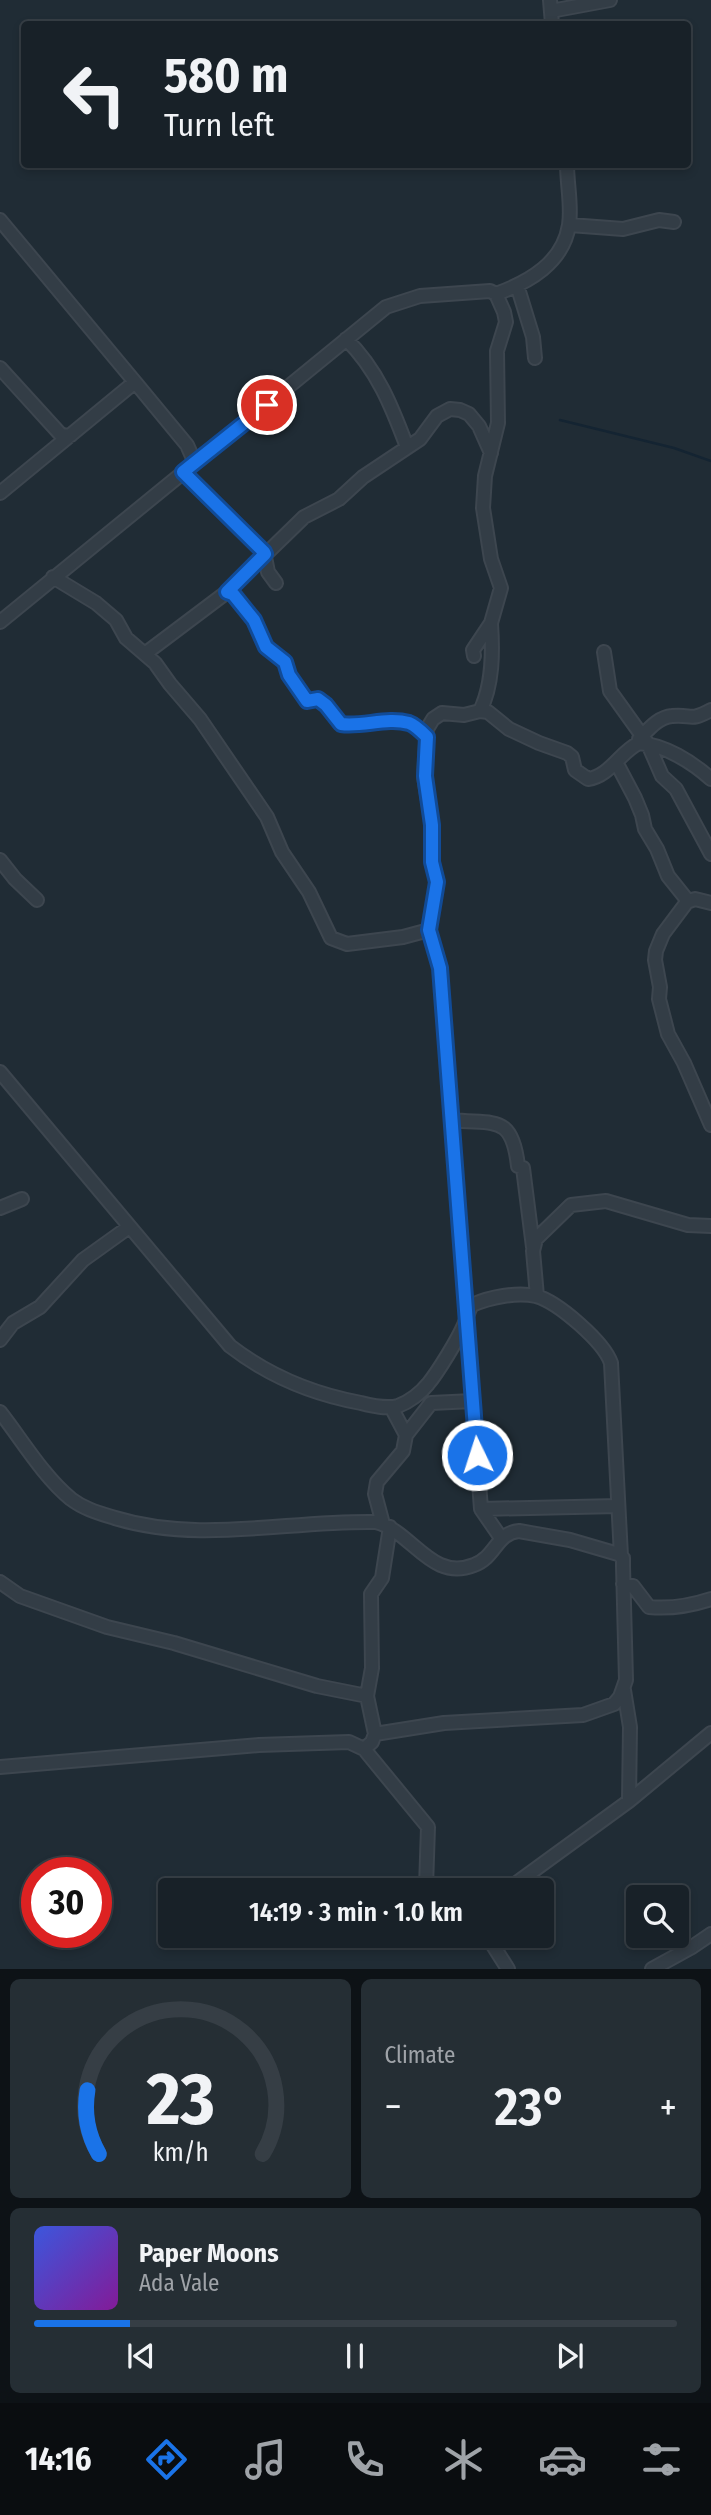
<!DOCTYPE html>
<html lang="en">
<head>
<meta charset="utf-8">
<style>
  :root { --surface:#182128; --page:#252e34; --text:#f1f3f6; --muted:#9fa3a8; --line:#363e45; --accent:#1a73e8 }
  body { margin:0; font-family:"Fira Sans Condensed",sans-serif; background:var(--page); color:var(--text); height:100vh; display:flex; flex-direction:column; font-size:26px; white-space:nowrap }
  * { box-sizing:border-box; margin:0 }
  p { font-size:23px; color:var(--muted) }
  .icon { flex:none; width:38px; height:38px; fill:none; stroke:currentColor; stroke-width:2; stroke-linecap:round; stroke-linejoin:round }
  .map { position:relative; height:1969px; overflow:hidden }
  .side { display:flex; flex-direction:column; gap:10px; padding:10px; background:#0d1216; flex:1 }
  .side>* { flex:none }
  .top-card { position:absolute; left:21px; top:21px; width:670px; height:147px; border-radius:7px; box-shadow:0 4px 10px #0003,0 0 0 2px var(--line); background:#182128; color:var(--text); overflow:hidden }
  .buttons { position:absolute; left:626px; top:1885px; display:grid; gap:14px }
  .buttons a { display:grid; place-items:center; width:63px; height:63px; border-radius:7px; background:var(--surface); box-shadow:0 4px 10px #0003,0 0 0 2px var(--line); font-size:35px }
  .speed { position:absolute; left:21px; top:1857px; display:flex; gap:14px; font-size:35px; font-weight:700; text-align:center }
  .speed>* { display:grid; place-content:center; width:91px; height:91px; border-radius:50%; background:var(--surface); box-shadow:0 4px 10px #0003,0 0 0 2px var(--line); line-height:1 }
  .speed .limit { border:10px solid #d22; background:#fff; color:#111 }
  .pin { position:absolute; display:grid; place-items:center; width:60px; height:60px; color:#fff; margin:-30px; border:4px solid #fff; border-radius:50%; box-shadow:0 2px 7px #0007 }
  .me { position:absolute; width:77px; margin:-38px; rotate:356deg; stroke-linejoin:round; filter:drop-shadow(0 0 5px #0008) }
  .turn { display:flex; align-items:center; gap:24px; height:147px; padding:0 28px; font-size:32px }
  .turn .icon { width:91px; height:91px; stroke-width:2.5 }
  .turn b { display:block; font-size:49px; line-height:60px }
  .big { font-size:52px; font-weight:600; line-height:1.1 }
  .side .widget { flex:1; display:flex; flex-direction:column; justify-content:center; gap:10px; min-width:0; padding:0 24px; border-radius:10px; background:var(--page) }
  .side .dial { align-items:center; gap:0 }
  .dial svg { height:182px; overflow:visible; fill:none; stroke:var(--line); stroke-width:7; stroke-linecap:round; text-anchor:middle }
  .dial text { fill:var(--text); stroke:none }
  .song { display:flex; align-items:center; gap:21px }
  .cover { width:84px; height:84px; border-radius:10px; background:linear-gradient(135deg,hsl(230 70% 55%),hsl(290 70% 35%)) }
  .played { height:7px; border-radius:4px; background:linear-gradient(90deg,var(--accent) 15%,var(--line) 15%) }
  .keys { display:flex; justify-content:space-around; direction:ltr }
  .heat { display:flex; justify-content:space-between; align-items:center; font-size:38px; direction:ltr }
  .side .tiles { flex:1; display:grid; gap:10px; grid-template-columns:1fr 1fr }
  .widget:last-child { grid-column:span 2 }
  .trip { position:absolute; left:158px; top:1878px; width:396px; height:70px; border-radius:7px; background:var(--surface); box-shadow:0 4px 10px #0003,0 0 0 2px var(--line); font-weight:600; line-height:70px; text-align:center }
  .tabs { display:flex; height:112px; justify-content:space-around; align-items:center; background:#0a0d10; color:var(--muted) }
  .tabs .icon { width:49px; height:49px }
  .tabs .on { color:var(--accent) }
  .tabs b { font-size:32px; color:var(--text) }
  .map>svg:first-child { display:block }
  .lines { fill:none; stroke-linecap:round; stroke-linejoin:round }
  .stream { stroke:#142432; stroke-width:2.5 }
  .minor-casing { stroke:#3d464f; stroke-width:16 }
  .minor { stroke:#333d46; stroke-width:12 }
  .route-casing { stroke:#114b97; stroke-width:18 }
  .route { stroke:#1a73e8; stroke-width:12 }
</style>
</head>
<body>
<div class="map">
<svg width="711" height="1969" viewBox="0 0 711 1969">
  <rect width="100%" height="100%" fill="#202c35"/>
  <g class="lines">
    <path class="stream" d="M560 420 674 448 711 461"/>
    <g class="minor-casing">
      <path id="minor" d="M550 0 552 24
        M551 11 610 0
        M0 220 135 382
        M570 225 623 229 659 220 674 222
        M517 285 533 337 535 358
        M346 339C377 369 392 407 407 447
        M0 368 62 436 71 435
        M183 472 264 552 268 572 276 583
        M0 493 135 382 187 445 195 463
        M53 577 96 603 116 620 126 638 155 663 170 684 200 719 267 817 282 852 309 892 331 938 347 944 403 937 429 930
        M227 592 233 594 254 620 266 647 285 662 289 675 307 701 318 699 326 705 341 724C363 727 387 717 409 723 415 725 422 732 427 737
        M0 622 386 307 420 296 490 291 496 294C529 282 563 263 569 225 572 206 567 184 567 164
        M604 652 610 691 648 744 662 776 676 789 711 854
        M146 653 227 592 304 517 339 499 363 477 420 439 437 416 450 409 460 410 469 414 479 426 491 453
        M474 656 473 650 491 623 501 588 491 559 483 508 485 476 498 423 497 351 506 322 504 312 496 294
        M480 711C493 685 493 652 491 623
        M639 739C648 730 658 717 672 716 693 714 689 722 711 710
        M616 762 635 798 642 815 645 829 657 849 668 876 688 901
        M0 860 15 879 37 900
        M711 903 695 899 687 902 663 934 656 951 655 960 660 987 659 999 668 1034 684 1063 711 1125
        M0 1072 230 1346C270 1377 312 1394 361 1403 373 1406 386 1409 398 1406 409 1402 421 1393 428 1384 438 1372 458 1339 464 1325 467 1318 468 1311 472 1305 490 1297 516 1292 536 1296 558 1302 604 1342 611 1363L621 1556
        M452 1120C494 1125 512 1113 518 1166L523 1168 533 1247
        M0 1208 22 1199
        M537 1296 533 1251 536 1239 571 1205 606 1201 688 1225 711 1226
        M0 1340 13 1323 40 1307 83 1260 129 1227
        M391 1407 406 1435
        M0 1412C22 1440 43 1476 71 1499 84 1509 99 1513 115 1518 200 1544 289 1520 376 1522 413 1532 431 1582 474 1565 496 1557 496 1533 519 1531L570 1540 618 1554 623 1558V1566L626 1680 620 1697 614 1704 583 1715 444 1723 375 1734 367 1696 317 1686 174 1643 107 1627 20 1596 0 1582
        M618 1506 481 1509 440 968 429 930 437 882 432 862V825L424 777 427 729 433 719 442 713 464 715 480 711 488 712 509 729 539 743 567 753 572 757 575 770 588 779C610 776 620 752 639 743 665 745 692 762 711 779
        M481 1509 501 1538
        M383 1524 375 1494 377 1482 403 1451 406 1435 431 1403 473 1401
        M623 1584 633 1586 649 1607C671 1609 690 1606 711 1599
        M624 1690 630 1727 629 1801
        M367 1696 372 1668 371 1594 382 1578 390 1527
        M364 1749 428 1827 426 1887 430 1890
        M0 1767 259 1745 349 1742 364 1749 372 1742 375 1734
        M507 1890 629 1801 711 1733
        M487 1936 508 1969
        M652 1969 692 1947 711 1934"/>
    </g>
    <use href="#minor" class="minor"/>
  </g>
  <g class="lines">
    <g class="route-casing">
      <path id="route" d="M267 405 183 472 264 552 265 554 227 592 233 594 254 620 266 647 285 662 289 675 307 701 318 699 326 705 341 724C363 727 387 717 409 723 415 725 422 732 427 737L425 776 432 825V862L437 882 429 930 440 968 477 1455"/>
    </g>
    <use href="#route" class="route"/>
  </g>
</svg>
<div class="buttons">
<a><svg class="icon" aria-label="search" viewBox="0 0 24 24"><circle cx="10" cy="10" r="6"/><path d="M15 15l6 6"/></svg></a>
</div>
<div class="speed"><div class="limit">30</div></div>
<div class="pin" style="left:267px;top:405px;background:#d93025"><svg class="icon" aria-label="arrive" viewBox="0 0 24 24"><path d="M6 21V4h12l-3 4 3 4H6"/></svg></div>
<svg class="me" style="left:477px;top:1455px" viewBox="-20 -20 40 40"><circle r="17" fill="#1a73e8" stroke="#fff" stroke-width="3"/><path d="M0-11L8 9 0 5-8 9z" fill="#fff"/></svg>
<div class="trip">14:19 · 3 min · 1.0 km</div>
<div class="top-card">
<div class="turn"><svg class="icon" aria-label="left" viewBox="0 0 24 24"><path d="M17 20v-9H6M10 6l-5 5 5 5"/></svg><div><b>580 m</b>Turn left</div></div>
</div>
</div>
<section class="side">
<div class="tiles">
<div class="widget dial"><svg viewBox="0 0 100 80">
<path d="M14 69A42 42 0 1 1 86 69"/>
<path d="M14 69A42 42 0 0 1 9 41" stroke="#1a73e8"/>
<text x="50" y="56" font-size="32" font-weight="700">23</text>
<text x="50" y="72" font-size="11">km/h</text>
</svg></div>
<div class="widget"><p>Climate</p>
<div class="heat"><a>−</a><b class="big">23°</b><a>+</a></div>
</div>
<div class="widget">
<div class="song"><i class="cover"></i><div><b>Paper Moons</b><p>Ada Vale</p></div></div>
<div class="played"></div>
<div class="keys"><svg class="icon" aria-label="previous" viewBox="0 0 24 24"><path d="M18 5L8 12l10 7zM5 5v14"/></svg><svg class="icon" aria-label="pause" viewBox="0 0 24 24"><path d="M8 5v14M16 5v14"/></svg><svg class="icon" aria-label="next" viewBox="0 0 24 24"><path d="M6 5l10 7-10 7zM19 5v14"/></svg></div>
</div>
</div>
</section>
<nav class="tabs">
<b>14:16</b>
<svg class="icon on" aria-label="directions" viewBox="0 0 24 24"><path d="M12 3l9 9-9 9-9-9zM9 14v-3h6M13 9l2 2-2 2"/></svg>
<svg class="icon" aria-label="music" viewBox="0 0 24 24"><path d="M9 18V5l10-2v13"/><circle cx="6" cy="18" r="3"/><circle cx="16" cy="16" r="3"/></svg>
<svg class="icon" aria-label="phone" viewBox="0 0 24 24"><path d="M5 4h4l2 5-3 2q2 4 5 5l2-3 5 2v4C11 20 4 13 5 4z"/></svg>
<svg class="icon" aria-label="climate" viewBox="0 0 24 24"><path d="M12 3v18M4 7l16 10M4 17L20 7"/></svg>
<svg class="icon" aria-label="car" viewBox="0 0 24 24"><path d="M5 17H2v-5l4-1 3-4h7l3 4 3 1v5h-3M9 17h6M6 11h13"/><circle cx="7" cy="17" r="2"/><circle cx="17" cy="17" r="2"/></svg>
<svg class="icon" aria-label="filters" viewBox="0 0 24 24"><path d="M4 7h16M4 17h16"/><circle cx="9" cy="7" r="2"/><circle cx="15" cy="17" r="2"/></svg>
</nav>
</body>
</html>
